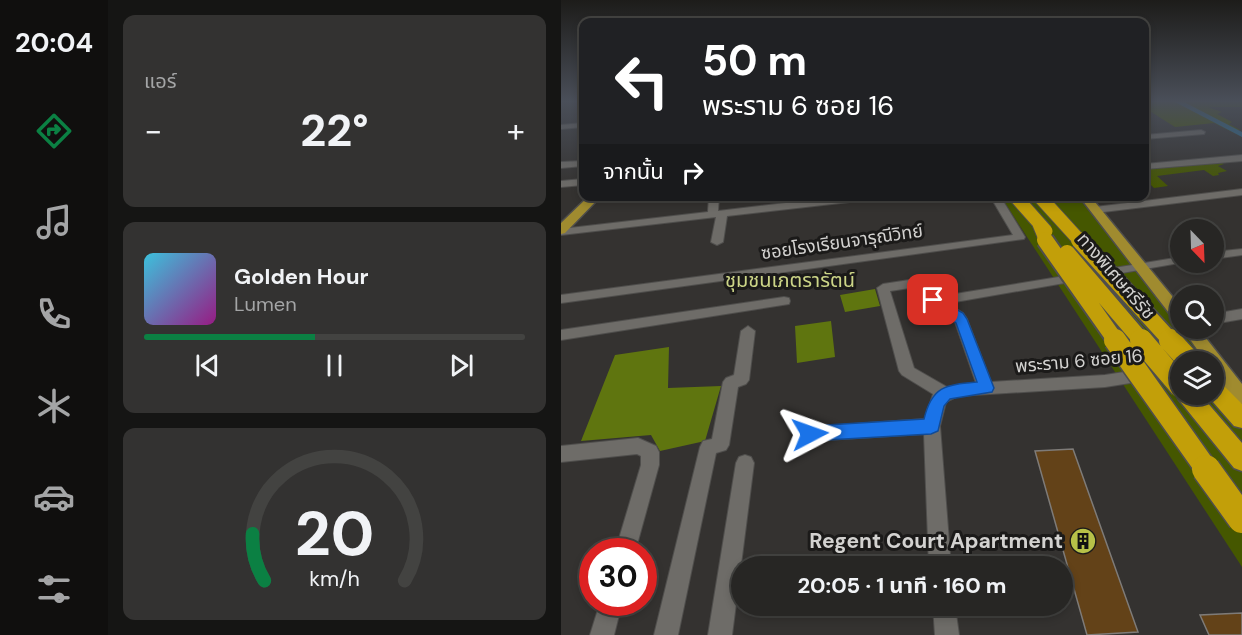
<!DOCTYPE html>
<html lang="th">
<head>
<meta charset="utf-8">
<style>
  :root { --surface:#272624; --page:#333231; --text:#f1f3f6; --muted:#a4a5a6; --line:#434341; --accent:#0b8043 }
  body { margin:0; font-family:"DM Sans","Noto Sans Thai",sans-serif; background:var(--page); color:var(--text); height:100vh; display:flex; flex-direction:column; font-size:22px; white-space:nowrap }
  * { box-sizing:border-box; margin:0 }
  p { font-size:20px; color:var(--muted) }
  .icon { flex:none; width:33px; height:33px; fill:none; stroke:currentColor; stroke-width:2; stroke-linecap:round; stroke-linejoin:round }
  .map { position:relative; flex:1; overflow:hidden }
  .panel { display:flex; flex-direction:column; gap:15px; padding:15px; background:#151514; width:453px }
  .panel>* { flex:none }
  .hud { position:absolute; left:18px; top:18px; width:570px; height:183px; border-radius:12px; box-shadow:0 3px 9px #0003,0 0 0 2px var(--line); background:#202124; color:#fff; overflow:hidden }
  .needle { width:39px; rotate:157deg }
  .controls { position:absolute; left:609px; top:219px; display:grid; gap:12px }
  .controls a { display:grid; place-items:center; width:54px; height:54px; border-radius:50%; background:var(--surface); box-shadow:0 3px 9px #0003,0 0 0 2px var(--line); font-size:30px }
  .speed { position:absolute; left:18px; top:538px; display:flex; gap:12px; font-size:30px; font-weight:700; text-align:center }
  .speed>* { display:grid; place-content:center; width:78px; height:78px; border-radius:50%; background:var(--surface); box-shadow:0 3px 9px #0003,0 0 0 2px var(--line); line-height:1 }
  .speed .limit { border:9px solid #d22; background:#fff; color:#111 }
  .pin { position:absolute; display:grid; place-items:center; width:51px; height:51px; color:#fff; margin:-26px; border-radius:12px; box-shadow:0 3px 9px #0006 }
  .me { position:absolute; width:66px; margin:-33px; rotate:86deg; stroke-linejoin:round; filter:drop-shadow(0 0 4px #0008) }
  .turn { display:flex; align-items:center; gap:21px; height:126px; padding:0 24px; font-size:27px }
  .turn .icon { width:78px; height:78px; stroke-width:2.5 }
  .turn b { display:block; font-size:42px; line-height:51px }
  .then { display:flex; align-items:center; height:57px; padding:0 24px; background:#0003; gap:12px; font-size:22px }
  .big { font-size:45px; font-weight:700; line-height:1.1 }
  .panel .card { flex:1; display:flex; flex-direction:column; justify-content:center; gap:9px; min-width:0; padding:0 21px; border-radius:12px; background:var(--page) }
  .panel .dial { align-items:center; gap:0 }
  .dial svg { height:156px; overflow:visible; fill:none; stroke:var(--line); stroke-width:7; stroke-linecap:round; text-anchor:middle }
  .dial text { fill:var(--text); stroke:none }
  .song { display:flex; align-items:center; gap:18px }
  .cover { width:72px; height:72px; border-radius:9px; background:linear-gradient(135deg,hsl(190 70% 55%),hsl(310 70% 35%)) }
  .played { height:6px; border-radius:3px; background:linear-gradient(90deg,var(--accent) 45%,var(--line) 45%) }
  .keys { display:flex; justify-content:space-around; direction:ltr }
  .heat { display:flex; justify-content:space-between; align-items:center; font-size:33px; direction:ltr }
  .trip { position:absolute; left:170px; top:556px; width:342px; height:60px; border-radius:30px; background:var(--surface); box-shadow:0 3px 9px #0003,0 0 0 2px var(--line); font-weight:700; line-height:60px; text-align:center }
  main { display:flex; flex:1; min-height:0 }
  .tabs { display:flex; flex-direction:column; width:108px; justify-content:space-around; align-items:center; background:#100f0e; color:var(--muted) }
  .tabs .icon { width:42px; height:42px }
  .tabs .selected { color:var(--accent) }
  .tabs b { font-size:27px; color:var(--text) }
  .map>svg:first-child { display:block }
  .green { fill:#455700 }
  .forest { fill:#5f750f }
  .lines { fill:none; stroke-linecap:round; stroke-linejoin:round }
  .canal { fill:#286e99; fill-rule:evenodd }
  .building { fill:#634218; stroke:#7e7b78; stroke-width:1.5 }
  .minor-casing { stroke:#4f4e4c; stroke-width:2 }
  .major-casing { stroke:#4f4e4c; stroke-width:3 }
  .highway-casing { stroke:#4f4e4c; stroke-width:3 }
  .minor { fill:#6e6c68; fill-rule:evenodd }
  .major { fill:#a08b2f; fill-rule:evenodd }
  .highway { fill:#c29f09; fill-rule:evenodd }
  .highway-bridge-far3-casing { stroke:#4f4e4c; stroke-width:15; stroke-linecap:butt }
  .highway-bridge-far2-casing { stroke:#4f4e4c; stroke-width:20; stroke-linecap:butt }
  .highway-bridge-far1-casing { stroke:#4f4e4c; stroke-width:25; stroke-linecap:butt }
  .highway-bridge-casing { stroke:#4f4e4c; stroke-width:31; stroke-linecap:butt }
  .highway-bridge-far3 { stroke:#c29f09; stroke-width:13 }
  .highway-bridge-far2 { stroke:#c29f09; stroke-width:16 }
  .highway-bridge-far1 { stroke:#c29f09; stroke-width:22 }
  .highway-bridge { stroke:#c29f09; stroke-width:28 }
  .route { fill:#1a73e8; stroke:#114b97; stroke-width:1.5 }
  .labels { text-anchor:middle; stroke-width:6; stroke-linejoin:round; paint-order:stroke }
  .street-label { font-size:18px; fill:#d3d2d0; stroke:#1b1a19 }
  .neighbourhood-label { font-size:20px; fill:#ccd587; stroke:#1b1a19 }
  .near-poi-label { font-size:21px; font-weight:bold; fill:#d3d2d0; stroke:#1b1a19; text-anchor:end }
</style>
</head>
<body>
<main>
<nav class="tabs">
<b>20:04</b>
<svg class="icon selected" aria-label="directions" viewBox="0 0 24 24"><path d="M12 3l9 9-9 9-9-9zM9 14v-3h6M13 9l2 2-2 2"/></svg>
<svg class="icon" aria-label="music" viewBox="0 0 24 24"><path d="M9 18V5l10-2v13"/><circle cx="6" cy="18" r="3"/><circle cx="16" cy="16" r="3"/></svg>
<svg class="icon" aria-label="phone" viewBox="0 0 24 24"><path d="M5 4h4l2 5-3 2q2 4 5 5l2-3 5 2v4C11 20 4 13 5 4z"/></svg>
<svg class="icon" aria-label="climate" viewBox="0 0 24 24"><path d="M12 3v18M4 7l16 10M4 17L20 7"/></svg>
<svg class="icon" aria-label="car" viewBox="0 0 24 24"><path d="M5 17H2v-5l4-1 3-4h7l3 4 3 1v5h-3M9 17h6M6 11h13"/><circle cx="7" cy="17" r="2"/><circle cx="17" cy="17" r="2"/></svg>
<svg class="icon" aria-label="filters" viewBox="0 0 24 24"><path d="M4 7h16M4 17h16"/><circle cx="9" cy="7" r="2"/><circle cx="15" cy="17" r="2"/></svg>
</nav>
<section class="panel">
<div class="card"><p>แอร์</p>
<div class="heat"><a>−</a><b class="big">22°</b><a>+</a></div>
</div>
<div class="card">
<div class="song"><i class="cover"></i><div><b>Golden Hour</b><p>Lumen</p></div></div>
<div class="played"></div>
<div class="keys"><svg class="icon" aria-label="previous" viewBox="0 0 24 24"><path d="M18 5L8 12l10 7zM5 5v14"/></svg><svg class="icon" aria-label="pause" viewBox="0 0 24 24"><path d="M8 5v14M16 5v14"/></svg><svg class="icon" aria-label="next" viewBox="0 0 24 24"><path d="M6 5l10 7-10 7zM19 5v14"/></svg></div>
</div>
<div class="card dial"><svg viewBox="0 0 100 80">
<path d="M14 69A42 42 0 1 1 86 69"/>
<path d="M14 69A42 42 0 0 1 8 45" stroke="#0b8043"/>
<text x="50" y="56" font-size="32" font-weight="700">20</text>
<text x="50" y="72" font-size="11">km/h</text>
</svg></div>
</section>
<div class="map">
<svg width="681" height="635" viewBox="0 0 681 635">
  <rect width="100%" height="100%" fill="#343230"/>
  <path class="green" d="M584 102H616L681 137 653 123 614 127 584 108Z
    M618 102H681V107H647L661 112 656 114 671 122 668 124 679 130H675Z
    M658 161 663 164 657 166 666 171 657 173 658 175 652 176 643 170 596 176 607 186 593 188 584 179V168Z
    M440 197H517L645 361 620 362V394H652L653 371 681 407V567Z"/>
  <path class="forest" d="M314 289 319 306 284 312 279 295Z
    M270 321 274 357 236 363 234 326Z
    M108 347 107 388 160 386 144 441 99 451 90 435 20 441 54 355Z"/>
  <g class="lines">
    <path class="canal" d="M614 102H623L681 132V137Z"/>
  </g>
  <path class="building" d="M512 449 577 632 526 635 474 451Z
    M681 613V635H648L639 615Z"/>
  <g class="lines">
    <g class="minor-casing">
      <path id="minor" d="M22 123V127L0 129V125Z
        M640 130 644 132 643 134 584 139V135Z
        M681 155V161L584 169V164Z
        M22 161V166L0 168V162Z
        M22 179V185L0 187V181Z
        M681 189V195L534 213 529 210 534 207Z
        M148 196H158L157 211 285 196H319L315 199 166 216 162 242 156 245 150 242 155 217 0 235V229L147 212Z
        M429 196H439L464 237 463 239 0 303V295L452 235Z
        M681 249V255L652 259V252Z
        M620 257V262H624L394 302 388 298 394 294Z
        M355 279 369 282 377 297 402 313 406 319 430 382 544 375 620 363V375L544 387 397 396 385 402 379 426 390 567H368L363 434 249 441 243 439 240 434 243 429 249 427 364 419 372 394 341 375 338 371 316 288 322 284ZM355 287 360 288 367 303 394 322 415 383 386 387 353 368 329 291Z
        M223 297 228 298 229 301 228 304 0 340V330Z
        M681 309V319L652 324V314Z
        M187 326 194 331 188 380 185 384 177 387 168 445 165 450 155 453 117 635H93L139 447 142 441 151 439 162 382 165 378 173 375 180 331Z
        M77 438 95 446 98 452V465L74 552H54L80 465V456L76 454 0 462V446Z
        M184 455 190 457 193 463 171 635H147L175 463 178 457Z
        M39 603H61L53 635H29Z
        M372 606H394L398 635H374Z"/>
    </g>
    <g class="major-casing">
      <path id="major" d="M28 196H40L4 233 0 234V223Z
        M518 196H529L620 307V323L615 322Z
        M621 328H637L681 384V404L675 402 652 372V362H645Z"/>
    </g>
    <g class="highway-casing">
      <path id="highway" d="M652 380 659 382 681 404V428L673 426 645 394H652Z
        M620 388V394H639L681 443V471L673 468 618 400 615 394Z"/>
    </g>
    <use href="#minor" class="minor"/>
    <use href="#major" class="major"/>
    <use href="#highway" class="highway"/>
    <g class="highway-bridge-far3-casing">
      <path id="highway-bridge-far3" d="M454 196 485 231
        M478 196 519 241
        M478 224 485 241"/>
    </g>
    <g class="highway-bridge-far2-casing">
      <path id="highway-bridge-far2" d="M484 240 555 341
        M518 240 610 341
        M506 253 581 341"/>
    </g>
    <g class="highway-bridge-far1-casing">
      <path id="highway-bridge-far1" d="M554 340 646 470
        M580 340 620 387
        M609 340 629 362"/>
    </g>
    <g class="highway-bridge-casing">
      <path id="highway-bridge" d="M645 469 681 519"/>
    </g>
    <use href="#highway-bridge-far3" class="highway-bridge-far3"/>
    <use href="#highway-bridge-far2" class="highway-bridge-far2"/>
    <use href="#highway-bridge-far1" class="highway-bridge-far1"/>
    <use href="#highway-bridge" class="highway-bridge"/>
  </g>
  <linearGradient id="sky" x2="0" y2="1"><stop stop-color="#1d1c1a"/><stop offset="0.53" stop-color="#4a4f59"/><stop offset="1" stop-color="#4a4f59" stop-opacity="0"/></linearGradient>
  <rect width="681" height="191" fill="url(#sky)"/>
  <path class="route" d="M372 296 402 313 406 319 433 388 431 392 389 399 383 406 377 431 370 434 249 441 243 439 240 434 243 428 249 426 363 419C371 386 384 385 416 382L395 323 368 303 366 300 368 297Z"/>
  <defs>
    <g id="building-disc" transform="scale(1.35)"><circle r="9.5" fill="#b7c148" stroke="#1b1a19"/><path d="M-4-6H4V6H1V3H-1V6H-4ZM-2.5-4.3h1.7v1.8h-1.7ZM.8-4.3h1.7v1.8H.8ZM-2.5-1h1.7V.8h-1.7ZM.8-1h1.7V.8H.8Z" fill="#111"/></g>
  </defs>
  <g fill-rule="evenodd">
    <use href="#building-disc" x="522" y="541"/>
  </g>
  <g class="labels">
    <g class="street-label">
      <text transform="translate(281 242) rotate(-8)" y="6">ซอยโรงเรียนจารุณีวิทย์</text>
      <text transform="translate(555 276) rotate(49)" y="6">ทางพิเศษศรีรัช</text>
      <text transform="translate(518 361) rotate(-5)" y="6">พระราม 6 ซอย 16</text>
    </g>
    <g class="neighbourhood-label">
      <text x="229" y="287">ชุมชนเภตรารัตน์</text>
    </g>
    <g class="near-poi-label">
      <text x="502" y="548">Regent Court Apartment</text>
    </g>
  </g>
</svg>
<div class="controls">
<a><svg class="needle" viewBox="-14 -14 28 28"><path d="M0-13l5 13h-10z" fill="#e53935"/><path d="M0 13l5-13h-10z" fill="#a4a5a6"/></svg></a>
<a><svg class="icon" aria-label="search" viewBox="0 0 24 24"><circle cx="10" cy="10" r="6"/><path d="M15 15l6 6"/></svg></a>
<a><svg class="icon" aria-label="layers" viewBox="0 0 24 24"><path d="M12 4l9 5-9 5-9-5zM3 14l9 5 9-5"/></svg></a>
</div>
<div class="speed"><div class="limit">30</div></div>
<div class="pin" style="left:372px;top:300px;background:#d93025"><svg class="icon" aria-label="arrive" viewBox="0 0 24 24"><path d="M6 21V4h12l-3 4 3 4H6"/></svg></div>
<svg class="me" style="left:249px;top:434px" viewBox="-20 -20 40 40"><path d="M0-17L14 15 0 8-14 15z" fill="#1a73e8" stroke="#fff" stroke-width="4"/></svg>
<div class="trip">20:05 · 1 นาที · 160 m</div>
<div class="hud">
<div class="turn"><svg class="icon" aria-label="left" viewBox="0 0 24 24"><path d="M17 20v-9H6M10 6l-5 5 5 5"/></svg><div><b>50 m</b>พระราม 6 ซอย 16</div></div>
<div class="then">จากนั้น<svg class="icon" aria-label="right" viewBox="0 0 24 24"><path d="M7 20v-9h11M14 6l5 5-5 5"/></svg></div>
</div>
</div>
</main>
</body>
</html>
